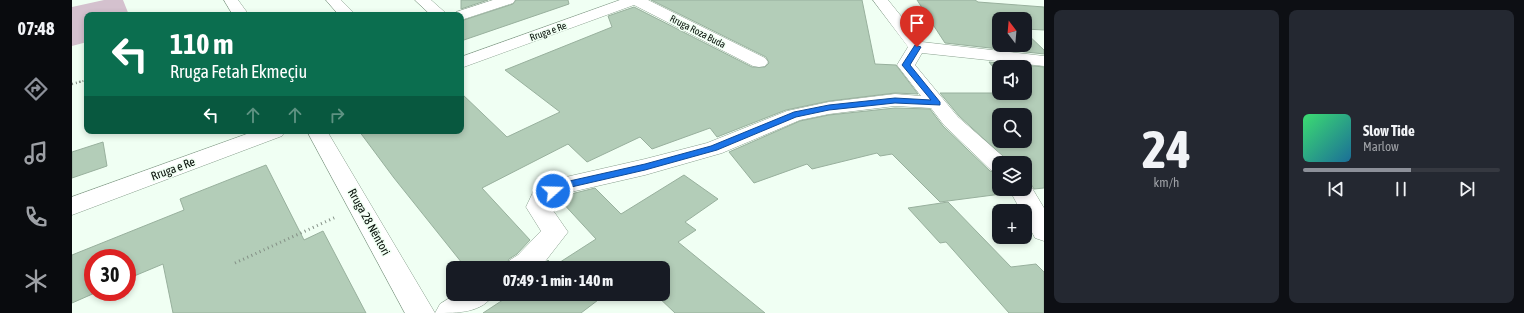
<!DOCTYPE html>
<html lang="en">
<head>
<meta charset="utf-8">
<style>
  :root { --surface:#171b24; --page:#242831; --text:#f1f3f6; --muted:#9ea1a6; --line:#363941; --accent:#8c9099 }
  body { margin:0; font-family:"Asap Condensed",sans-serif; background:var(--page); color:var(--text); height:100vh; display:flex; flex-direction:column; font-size:15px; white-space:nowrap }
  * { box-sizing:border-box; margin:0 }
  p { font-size:13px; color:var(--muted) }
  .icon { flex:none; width:22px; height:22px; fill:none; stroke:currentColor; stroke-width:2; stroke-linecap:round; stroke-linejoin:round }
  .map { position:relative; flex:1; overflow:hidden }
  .sheet { display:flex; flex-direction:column; gap:10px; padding:10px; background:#0d0f14; width:480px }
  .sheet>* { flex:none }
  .top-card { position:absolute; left:12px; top:12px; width:380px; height:122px; border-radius:8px; box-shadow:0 2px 6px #0003; background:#0b6e4f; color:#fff; overflow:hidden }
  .needle { width:26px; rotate:344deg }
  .tools { position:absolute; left:920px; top:12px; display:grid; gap:8px }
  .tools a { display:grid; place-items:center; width:40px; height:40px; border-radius:8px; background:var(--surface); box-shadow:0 2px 6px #0003; font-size:20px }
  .speed { position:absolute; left:12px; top:249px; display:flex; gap:8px; font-size:20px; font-weight:700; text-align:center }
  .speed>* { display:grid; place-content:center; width:52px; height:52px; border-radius:50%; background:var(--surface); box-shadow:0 2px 6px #0003; line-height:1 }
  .speed .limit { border:6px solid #d22; background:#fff; color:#111 }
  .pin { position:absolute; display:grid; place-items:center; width:34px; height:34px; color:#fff; margin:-41px -17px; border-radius:50% 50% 50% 0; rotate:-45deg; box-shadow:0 0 4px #0007 }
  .pin .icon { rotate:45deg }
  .me { position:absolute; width:44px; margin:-22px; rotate:70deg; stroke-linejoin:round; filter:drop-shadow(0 0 3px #0008) }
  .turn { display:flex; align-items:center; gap:14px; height:84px; padding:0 20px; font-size:18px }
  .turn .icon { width:52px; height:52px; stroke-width:2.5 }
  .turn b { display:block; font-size:28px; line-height:34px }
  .lanes { display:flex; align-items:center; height:38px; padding:0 20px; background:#0003; justify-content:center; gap:20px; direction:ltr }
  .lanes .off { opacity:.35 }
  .sheet .card { flex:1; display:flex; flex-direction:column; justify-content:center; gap:6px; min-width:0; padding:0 14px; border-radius:8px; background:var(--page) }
  .sheet .dial { align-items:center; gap:0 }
  .dial b { font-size:52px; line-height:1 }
  .song { display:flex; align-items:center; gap:12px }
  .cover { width:48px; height:48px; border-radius:6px; background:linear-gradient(135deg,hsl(140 70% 55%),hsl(200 70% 35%)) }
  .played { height:4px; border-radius:2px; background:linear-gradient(90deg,var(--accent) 55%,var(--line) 55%) }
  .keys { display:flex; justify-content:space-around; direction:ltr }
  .sheet .tiles { flex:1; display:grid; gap:10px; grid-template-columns:repeat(2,1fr) }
  .trip { position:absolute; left:374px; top:261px; width:224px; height:40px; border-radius:8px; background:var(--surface); box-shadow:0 2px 6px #0003; font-weight:800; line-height:40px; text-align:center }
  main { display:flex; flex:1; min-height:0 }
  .dock { display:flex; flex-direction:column; width:72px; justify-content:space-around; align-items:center; background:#090b0e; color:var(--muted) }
  .dock .icon { width:28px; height:28px }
  .dock .active { color:var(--accent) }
  .dock b { font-size:18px; color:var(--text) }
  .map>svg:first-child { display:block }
  .green { fill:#d4c1ce }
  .building { fill:#b3cdb8; stroke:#98b09d; fill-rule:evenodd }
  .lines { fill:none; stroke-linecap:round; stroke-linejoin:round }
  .street-casing { stroke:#89a08e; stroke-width:1 }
  .secondary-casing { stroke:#89a08e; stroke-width:1 }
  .path-far2 { stroke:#849086; stroke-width:2; stroke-dasharray:1 2.5; stroke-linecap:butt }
  .path-far1 { stroke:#849086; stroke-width:2.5; stroke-dasharray:1 3; stroke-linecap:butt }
  .path { stroke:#849086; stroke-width:3; stroke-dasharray:1 3.5; stroke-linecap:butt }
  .street { fill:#fff; fill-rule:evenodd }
  .secondary { fill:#fff; fill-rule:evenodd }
  .route { fill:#1a73e8; stroke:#114b97 }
  .labels { text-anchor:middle; stroke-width:3; stroke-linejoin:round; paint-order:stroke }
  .far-street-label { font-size:10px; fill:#071009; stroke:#f0fff3 }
  .street-label { font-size:12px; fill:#071009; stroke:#f0fff3 }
</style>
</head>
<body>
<main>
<nav class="dock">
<b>07:48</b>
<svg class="icon active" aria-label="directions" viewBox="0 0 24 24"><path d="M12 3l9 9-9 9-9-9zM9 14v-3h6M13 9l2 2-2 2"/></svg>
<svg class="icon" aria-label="music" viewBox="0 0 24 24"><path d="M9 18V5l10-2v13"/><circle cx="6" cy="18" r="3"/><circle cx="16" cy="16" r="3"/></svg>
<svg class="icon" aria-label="phone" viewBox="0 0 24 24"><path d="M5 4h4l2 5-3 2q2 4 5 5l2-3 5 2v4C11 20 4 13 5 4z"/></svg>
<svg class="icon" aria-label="climate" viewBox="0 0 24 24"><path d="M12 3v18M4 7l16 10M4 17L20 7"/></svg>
</nav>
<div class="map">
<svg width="972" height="313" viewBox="0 0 972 313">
  <rect width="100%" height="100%" fill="#f0fff3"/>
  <path class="green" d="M32 0H51L57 15H15V42L0 46V7Z"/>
  <path class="building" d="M389 0H416L389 9Z
    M444 0H496L497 4 389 41V21L441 4Z
    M579 0H790L803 64 824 65 846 94 823 93 757 101 714 110 645 137 638 128 580 149 568 137 515 162 496 144 410 188 458 240 445 254 437 259 433 268H394L322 178 287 131H389V93L435 137 488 112 433 70 540 27 536 16 562 7 680 67H693L697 63 694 57Z
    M845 0H903L906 2 972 7V30L953 29V19H927V45H953V32L972 50V54L873 43Z
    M917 62 972 67V188L962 189 958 182 953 181V163H938L887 116 868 93H953V67H927V75ZM927 115H953V141H927Z
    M823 108 858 109 871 126 918 171 927 174V189H936L937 193 868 202 820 154 808 156 805 153 740 169 735 164 682 183 657 152 728 121 757 115Z
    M31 142 35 166 0 178V152Z
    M194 165 232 240 251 231 294 313H101L91 264 55 279V258H21V292H25L0 303V255L112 210 108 199Z
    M612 175 646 199 613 222 624 230 606 242 693 313H603L583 294H591V268H470L476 260 482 266 524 239 488 200 503 193 523 188 549 214Z
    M876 202 939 267 964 264 972 272V313H937L874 242 868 243 836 208Z
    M440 294H534L509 313H411Z"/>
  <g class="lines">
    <g class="street-casing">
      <path id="street" d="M254 0H269L284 15H267Z
        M343 0H359L376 15H359Z
        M421 0H443L441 3 389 20V15H381L384 12Z
        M548 0H576L693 58 696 62 693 66 687 67 681 66 562 5 389 68V57Z
        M801 0H816L850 42 972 56V66L850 53 843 65 886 117 935 160 937 163H927V173L919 170 872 125 859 108 823 106 757 114 728 120 650 153 573 175 499 192 480 201 478 206 496 232 468 268H434L438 260 446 255 469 231 454 207 462 190 485 179 573 159 635 143 715 111 757 102 823 94 849 96 825 65 836 47Z
        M953 182 957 183 972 208V241L963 238 953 219V211H949L937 189H953Z
        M384 294H422C410 313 387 313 363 313L368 304Z"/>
    </g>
    <g class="secondary-casing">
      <path id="secondary" d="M152 0H166L177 15H161Z
        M183 131H213L210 136 0 215V197Z
        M235 131H255L363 313H333Z"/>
    </g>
    <path class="path-far2" d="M7 82 15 80"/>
    <path class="path-far1" d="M0 84 11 81"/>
    <path class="path" d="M163 263 264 217"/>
    <use href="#street" class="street"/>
    <use href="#secondary" class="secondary"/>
  </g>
  <path class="route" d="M843 45 849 47 838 65 868 102V105L823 103 757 110 724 117 645 150 573 170 495 188 481 194 477 191 478 188 493 182 573 164 639 146 722 112 757 105 823 98 859 100 830 65Z"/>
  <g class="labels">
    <g class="far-street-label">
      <text transform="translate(476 31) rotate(-20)" y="4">Rruga e Re</text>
      <text transform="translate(626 31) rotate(27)" y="4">Rruga Roza Buda</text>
    </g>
    <g class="street-label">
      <text transform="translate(101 169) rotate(-20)" y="4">Rruga e Re</text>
      <text transform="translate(297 222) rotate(61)" y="4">Rruga 28 Nëntori</text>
    </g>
  </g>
</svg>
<div class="tools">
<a><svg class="needle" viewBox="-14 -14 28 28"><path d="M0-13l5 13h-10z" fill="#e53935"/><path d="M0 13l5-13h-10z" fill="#9ea1a6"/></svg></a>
<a><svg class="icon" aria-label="sound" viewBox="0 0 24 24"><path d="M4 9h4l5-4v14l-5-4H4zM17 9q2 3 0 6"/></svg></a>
<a><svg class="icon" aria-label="search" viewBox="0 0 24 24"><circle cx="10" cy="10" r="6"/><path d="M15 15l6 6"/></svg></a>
<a><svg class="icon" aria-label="layers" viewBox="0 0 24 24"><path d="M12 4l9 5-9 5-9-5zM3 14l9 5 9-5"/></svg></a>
<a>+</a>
</div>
<div class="speed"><div class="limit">30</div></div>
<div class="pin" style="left:845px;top:47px;background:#d93025"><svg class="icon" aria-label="arrive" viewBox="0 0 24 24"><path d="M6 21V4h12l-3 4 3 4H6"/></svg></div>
<svg class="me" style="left:481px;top:191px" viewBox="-20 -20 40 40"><circle r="17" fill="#1a73e8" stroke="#fff" stroke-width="3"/><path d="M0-11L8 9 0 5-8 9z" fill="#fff"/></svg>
<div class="trip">07:49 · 1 min · 140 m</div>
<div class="top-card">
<div class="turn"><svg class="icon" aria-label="left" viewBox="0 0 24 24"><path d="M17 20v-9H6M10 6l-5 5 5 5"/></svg><div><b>110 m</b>Rruga Fetah Ekmeçiu</div></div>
<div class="lanes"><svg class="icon" aria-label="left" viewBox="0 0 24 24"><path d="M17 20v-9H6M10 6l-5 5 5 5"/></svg><svg class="icon off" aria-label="ahead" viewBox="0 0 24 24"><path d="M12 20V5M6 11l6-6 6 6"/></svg><svg class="icon off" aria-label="ahead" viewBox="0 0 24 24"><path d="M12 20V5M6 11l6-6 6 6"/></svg><svg class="icon off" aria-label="right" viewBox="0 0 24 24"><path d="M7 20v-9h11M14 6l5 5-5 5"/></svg></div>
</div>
</div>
<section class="sheet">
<div class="tiles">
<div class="card dial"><b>24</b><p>km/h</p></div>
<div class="card">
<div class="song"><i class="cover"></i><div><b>Slow Tide</b><p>Marlow</p></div></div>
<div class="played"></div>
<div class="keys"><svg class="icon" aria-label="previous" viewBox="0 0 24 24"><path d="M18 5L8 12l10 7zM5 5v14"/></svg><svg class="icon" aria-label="pause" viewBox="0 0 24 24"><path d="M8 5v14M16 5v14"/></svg><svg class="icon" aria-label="next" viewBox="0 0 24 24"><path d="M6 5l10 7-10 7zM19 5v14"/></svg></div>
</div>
</div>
</section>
</main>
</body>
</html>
